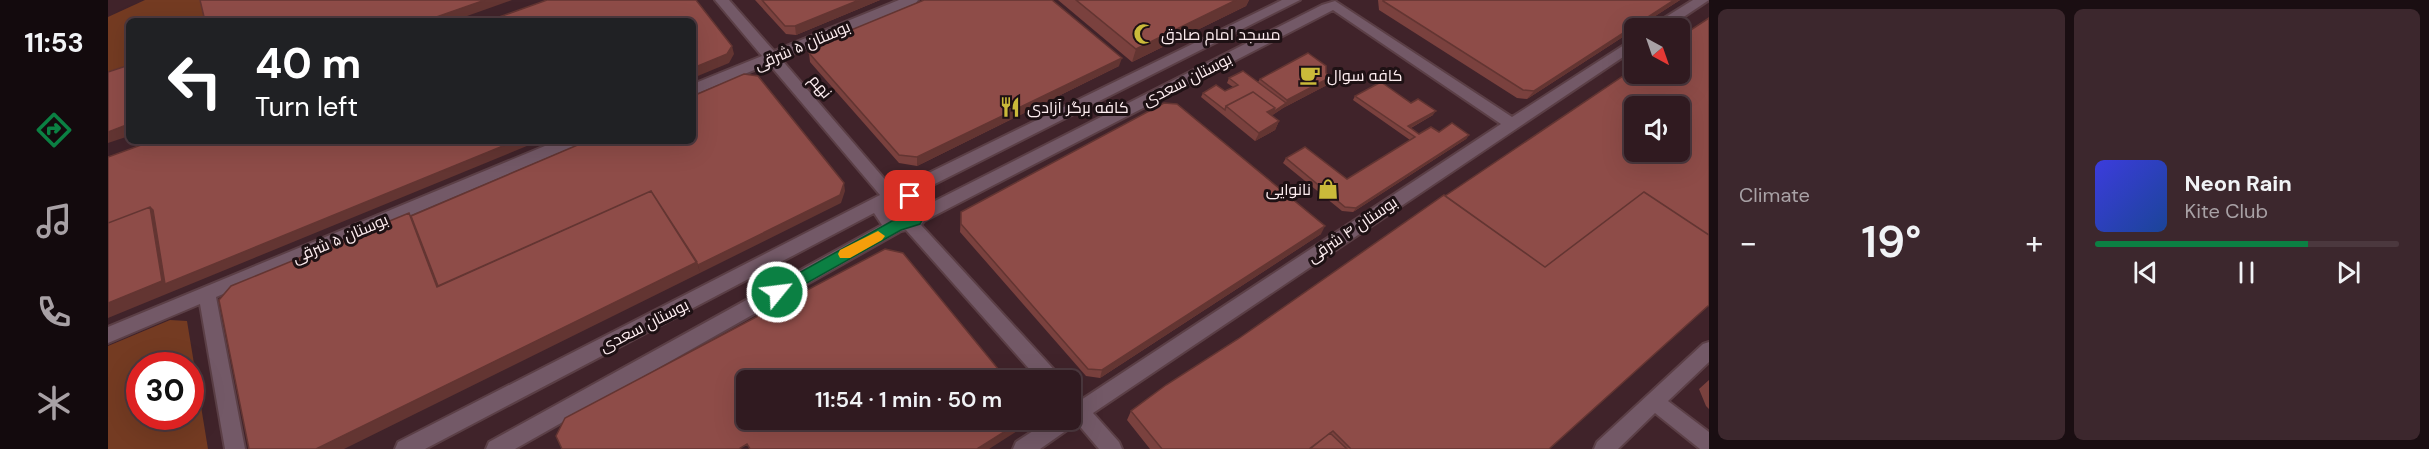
<!DOCTYPE html>
<html lang="en">
<head>
<meta charset="utf-8">
<style>
  :root { --surface:#301a20; --page:#3c272d; --text:#f1f3f6; --muted:#a8a1a5; --line:#4b383e; --accent:#0b8043 }
  body { margin:0; font-family:"DM Sans",Cairo,sans-serif; background:var(--page); color:var(--text); height:100vh; display:flex; flex-direction:column; font-size:22px; white-space:nowrap }
  * { box-sizing:border-box; margin:0 }
  p { font-size:20px; color:var(--muted) }
  .icon { flex:none; width:33px; height:33px; fill:none; stroke:currentColor; stroke-width:2; stroke-linecap:round; stroke-linejoin:round }
  .map { position:relative; flex:1; overflow:hidden }
  .side { display:flex; flex-direction:column; gap:9px; padding:9px; background:#1a0e12; width:720px }
  .side>* { flex:none }
  .guide { position:absolute; left:18px; top:18px; width:570px; height:126px; border-radius:9px; box-shadow:0 6px 24px #0002,0 0 0 2px var(--line); background:#202124; color:#fff; overflow:hidden }
  .needle { width:39px; rotate:140deg }
  .controls { position:absolute; left:1516px; top:18px; display:grid; gap:12px }
  .controls a { display:grid; place-items:center; width:66px; height:66px; border-radius:9px; background:var(--surface); box-shadow:0 6px 24px #0002,0 0 0 2px var(--line); font-size:30px }
  .speed { position:absolute; left:18px; top:352px; display:flex; gap:12px; font-size:30px; font-weight:700; text-align:center }
  .speed>* { display:grid; place-content:center; width:78px; height:78px; border-radius:50%; background:var(--surface); box-shadow:0 6px 24px #0002,0 0 0 2px var(--line); line-height:1 }
  .speed .limit { border:9px solid #d22; background:#fff; color:#111 }
  .pin { position:absolute; display:grid; place-items:center; width:51px; height:51px; color:#fff; margin:-26px; border-radius:12px; box-shadow:0 3px 9px #0006 }
  .me { position:absolute; width:66px; margin:-33px; rotate:61deg; stroke-linejoin:round; filter:drop-shadow(0 0 4px #0008) }
  .turn { display:flex; align-items:center; gap:21px; height:126px; padding:0 30px; font-size:27px }
  .turn .icon { width:78px; height:78px; stroke-width:2.5 }
  .turn b { display:block; font-size:42px; line-height:51px }
  .big { font-size:45px; font-weight:600; line-height:1.1 }
  .side .widget { flex:1; display:flex; flex-direction:column; justify-content:center; gap:9px; min-width:0; padding:0 21px; border-radius:9px; background:var(--page) }
  .song { display:flex; align-items:center; gap:18px }
  .cover { width:72px; height:72px; border-radius:9px; background:linear-gradient(135deg,hsl(240 70% 55%),hsl(220 70% 35%)) }
  .played { height:6px; border-radius:3px; background:linear-gradient(90deg,var(--accent) 70%,var(--line) 70%) }
  .keys { display:flex; justify-content:space-around; direction:ltr }
  .heat { display:flex; justify-content:space-between; align-items:center; font-size:33px; direction:ltr }
  .side .tiles { flex:1; display:grid; gap:9px; grid-template-columns:repeat(2,1fr) }
  .trip { position:absolute; left:628px; top:370px; width:345px; height:60px; border-radius:9px; background:var(--surface); box-shadow:0 6px 24px #0002,0 0 0 2px var(--line); font-weight:600; line-height:60px; text-align:center }
  main { display:flex; flex:1; min-height:0 }
  .tab-bar { display:flex; flex-direction:column; width:108px; justify-content:space-around; align-items:center; background:#130a0d; color:var(--muted) }
  .tab-bar .icon { width:42px; height:42px }
  .tab-bar .selected { color:var(--accent) }
  .tab-bar b { font-size:27px; color:var(--text) }
  .map>svg:first-child { display:block }
  .green { fill:#743b22; fill-rule:evenodd }
  .lines { fill:none; stroke-linecap:round; stroke-linejoin:round }
  .minor-casing { stroke:#5b3f46; stroke-width:4 }
  .minor { fill:#735967; fill-rule:evenodd }
  .wall { fill:#7a413e }
  .shaded-wall { fill:#633532 }
  .building { fill:#8e4c48; stroke:#633532; stroke-width:1.5; fill-rule:evenodd }
  .route { fill:#0b8043; stroke:#07532c; stroke-width:1.5 }
  .slow { fill:#f59e0b }
  .labels { text-anchor:middle; stroke-width:6; stroke-linejoin:round; paint-order:stroke }
  .poi-label { font-size:16px; fill:#feeef1; stroke:#1e1114; text-anchor:start }
  .street-label { font-size:16px; fill:#feeef1; stroke:#1e1114 }
</style>
</head>
<body>
<main>
<nav class="tab-bar">
<b>11:53</b>
<svg class="icon selected" aria-label="directions" viewBox="0 0 24 24"><path d="M12 3l9 9-9 9-9-9zM9 14v-3h6M13 9l2 2-2 2"/></svg>
<svg class="icon" aria-label="music" viewBox="0 0 24 24"><path d="M9 18V5l10-2v13"/><circle cx="6" cy="18" r="3"/><circle cx="16" cy="16" r="3"/></svg>
<svg class="icon" aria-label="phone" viewBox="0 0 24 24"><path d="M5 4h4l2 5-3 2q2 4 5 5l2-3 5 2v4C11 20 4 13 5 4z"/></svg>
<svg class="icon" aria-label="climate" viewBox="0 0 24 24"><path d="M12 3v18M4 7l16 10M4 17L20 7"/></svg>
</nav>
<div class="map">
<svg width="1601" height="449" viewBox="0 0 1601 449">
  <rect width="100%" height="100%" fill="#40232a"/>
  <path class="green" d="M37 0H93L96 21H21V70L0 78V17Z
    M62 320 79 321 100 449H0V346ZM32 366H82V417H32Z"/>
  <g class="lines">
    <g class="minor-casing">
      <path id="minor" d="M607 0H621L666 51 791 0H810L808 3 673 59 786 190 1174 0H1192L809 193 819 205 1214 5 1227 1 1404 117 1527 38V49L985 413 1011 442 1014 449H991L969 423 932 449H905L908 442 942 420H963V393L973 400 1393 124 1225 10 816 221 813 225 951 375 953 381H932L798 230 793 231 407 449H378L381 442 774 225 766 213 317 449H287L290 442 772 195 661 64 585 95V84L654 56ZM797 201 804 207 805 211 801 216 788 217 783 215V204Z
        M1585 0H1601L1559 28H1544L1545 25Z
        M449 141H472L469 145 108 297 137 449H117L92 304 0 343V327Z
        M1601 342V362L1560 401 1601 432V449H1592L1547 413 1510 449H1486L1489 442 1595 344Z"/>
    </g>
    <use href="#minor" class="minor"/>
  </g>
  <path class="wall" d="M647 0H772L688 35 678 34Z
    M950 0H1141L1138 6 1024 62Z
    M1270 0H1572L1419 99 1409 98 1271 10Z
    M701 53 1011 66 809 166 791 163 702 62Z
    M1218 73 1223 77 1219 85 1175 108 1163 116 1171 121 1167 130 1147 141 1093 97 1095 93 1117 91 1125 87 1119 83 1121 78 1150 82 1152 79Z
    M1247 96 1303 103 1325 115 1303 128 1311 134 1331 132 1361 135 1358 139 1245 212 1234 211 1175 163 1178 158 1239 179 1302 140 1245 100Z
    M853 212 1213 234 992 378 978 376 852 232Z
    M1601 380V409L1598 406 1591 389Z
    M1023 411 1441 449H1042L1019 420Z"/>
  <path class="shaded-wall" d="M377 0H404L345 21H317Z
    M751 0H772L688 35 687 26Z
    M1128 0H1141L1138 6 1024 62 1028 49Z
    M1566 0H1572L1419 99 1426 91Z
    M624 46 626 54 621 63 585 78V68Z
    M1014 58 1011 66 809 166V157Z
    M1223 77 1219 85 1175 108 1163 116 1159 112 1178 103 1179 100Z
    M1328 111 1325 115 1297 131 1300 126Z
    M1171 121 1167 130 1147 141 1151 133Z
    M21 124V136L0 143V132Z
    M1361 135 1358 139 1245 212 1248 208Z
    M407 141H431L0 318V303L42 207Z
    M736 183 737 191 733 203 592 273 590 265Z
    M1217 226 1213 234 992 378 994 370Z
    M589 262 592 273 236 449H208Z
    M916 420 914 428 881 449H869Z"/>
  <path class="building" d="M92 0H377L317 21H97Z
    M439 0H588L624 46 619 54 585 68V21H380Z
    M654 0H751L687 26H677Z
    M816 0H944L1014 58 809 157 791 155 701 53 704 46Z
    M968 0H1128L1028 49Z
    M1275 0H1566L1426 91 1415 90 1275 1Z
    M1601 18V235L1536 192 1437 267 1337 196 1527 68V74H1572V37ZM1527 106H1572V152H1527Z
    M1200 53 1218 66V73L1223 77 1179 100 1152 79Z
    M21 65V124L0 132V72Z
    M1135 71 1178 103 1165 112 1167 108 1145 92 1118 106 1117 110 1095 93 1108 85 1117 91 1130 85 1121 78Z
    M636 74 650 76 736 183 732 195 590 265 543 191 330 286 303 216 479 141H585V96Z
    M1273 82 1303 103 1310 99 1328 111 1300 126 1311 134 1323 127 1331 132 1344 123 1361 135 1248 208 1237 207 1178 158 1197 147 1239 179 1307 137 1247 96Z
    M1145 92 1167 108 1159 112 1171 121 1151 133 1118 106Z
    M1056 103 1069 104 1217 226 994 370 980 369 853 224V212Z
    M44 141H407L57 284 45 210 42 207 0 223V157Z
    M543 191 589 262 208 449H141L111 300 123 286 301 213 329 287Z
    M1536 192 1601 235V305L1441 449H1243L1225 431 1201 449H1054L1023 411 1058 385 1130 339 1336 195 1437 267Z
    M42 207 54 281 0 303V223Z
    M777 249 795 253 900 381H639V420H915L869 449H642L639 444 631 449H454L448 436 457 418Z
    M1222 433 1239 449H1202Z"/>
  <path class="route" d="M802 191C820 198 821 209 812 224L793 230 674 297H664L662 292 664 288 784 221 803 216 806 209 795 196Z"/>
  <path class="slow" d="M770 231 777 236 774 240 742 258H732L730 254 732 250Z"/>
  <defs>
    <g id="mosque-bare" transform="scale(1.62)"><path d="M3.5-4.9A6 6 0 1 0 3.5 4.9A5 5 0 1 1 3.5-4.9Z" fill="#caba3a" stroke="#1e1114" stroke-width="2.5" paint-order="stroke"/></g>
    <g id="cafe-bare" transform="scale(1.62)"><path d="M-5.5-4.5H6V0H3Q3 3.5 0 3.5H-2.5Q-5.5 3.5-5.5 0ZM3-3.2v2h1.7v-2ZM-6 4.5H4V6H-6Z" fill="#caba3a" stroke="#1e1114" stroke-width="2.5" paint-order="stroke"/></g>
    <g id="restaurant-bare" transform="scale(1.62)"><path d="M-5-6h1v4h1v-4h1v4h1v-4h1v5L-1.5 .5V6h-2V.5L-5-1ZM5-6V6H3V1.5H1.5Q1.5-4 5-6Z" fill="#caba3a" stroke="#1e1114" stroke-width="2.5" paint-order="stroke"/></g>
    <g id="shop-bare" transform="scale(1.62)"><path d="M-5-2.5h2.3a2.7 3.5 0 0 1 5.4 0H5L5.5 6h-11ZM-1.5-2.5h3a1.5 2.3 0 0 0-3 0Z" fill="#caba3a" stroke="#1e1114" stroke-width="2.5" paint-order="stroke"/></g>
  </defs>
  <g fill-rule="evenodd">
    <use href="#mosque-bare" x="1036" y="34"/>
    <use href="#cafe-bare" x="1202" y="75"/>
    <use href="#restaurant-bare" x="902" y="107"/>
    <use href="#shop-bare" x="1220" y="189"/>
  </g>
  <g class="labels">
    <g class="poi-label">
      <text x="1053" y="40">مسجد امام صادق</text>
      <text x="1219" y="81">کافه سوال</text>
      <text x="919" y="113">کافه برگر آزادی</text>
      <text x="1203" y="195" text-anchor="end">نانوایی</text>
    </g>
    <g class="street-label">
      <text transform="translate(694 45) rotate(-23)" y="6">بوستان ۵ شرقی</text>
      <text transform="translate(1079 79) rotate(-27)" y="6">بوستان سعدی</text>
      <text transform="translate(713 86) rotate(50)" y="6">نهم</text>
      <text transform="translate(1244 229) rotate(-34)" y="6">بوستان ۴ شرقی</text>
      <text transform="translate(232 238) rotate(-23)" y="6">بوستان ۵ شرقی</text>
      <text transform="translate(536 325) rotate(-27)" y="6">بوستان سعدی</text>
    </g>
  </g>
</svg>
<div class="controls">
<a><svg class="needle" viewBox="-14 -14 28 28"><path d="M0-13l5 13h-10z" fill="#e53935"/><path d="M0 13l5-13h-10z" fill="#a8a1a5"/></svg></a>
<a><svg class="icon" aria-label="sound" viewBox="0 0 24 24"><path d="M4 9h4l5-4v14l-5-4H4zM17 9q2 3 0 6"/></svg></a>
</div>
<div class="speed"><div class="limit">30</div></div>
<div class="pin" style="left:802px;top:196px;background:#d93025"><svg class="icon" aria-label="arrive" viewBox="0 0 24 24"><path d="M6 21V4h12l-3 4 3 4H6"/></svg></div>
<svg class="me" style="left:669px;top:292px" viewBox="-20 -20 40 40"><circle r="17" fill="#0b8043" stroke="#fff" stroke-width="3"/><path d="M0-11L8 9 0 5-8 9z" fill="#fff"/></svg>
<div class="trip">11:54 · 1 min · 50 m</div>
<div class="guide">
<div class="turn"><svg class="icon" aria-label="left" viewBox="0 0 24 24"><path d="M17 20v-9H6M10 6l-5 5 5 5"/></svg><div><b>40 m</b>Turn left</div></div>
</div>
</div>
<section class="side">
<div class="tiles">
<div class="widget"><p>Climate</p>
<div class="heat"><a>−</a><b class="big">19°</b><a>+</a></div>
</div>
<div class="widget">
<div class="song"><i class="cover"></i><div><b>Neon Rain</b><p>Kite Club</p></div></div>
<div class="played"></div>
<div class="keys"><svg class="icon" aria-label="previous" viewBox="0 0 24 24"><path d="M18 5L8 12l10 7zM5 5v14"/></svg><svg class="icon" aria-label="pause" viewBox="0 0 24 24"><path d="M8 5v14M16 5v14"/></svg><svg class="icon" aria-label="next" viewBox="0 0 24 24"><path d="M6 5l10 7-10 7zM19 5v14"/></svg></div>
</div>
</div>
</section>
</main>
</body>
</html>
